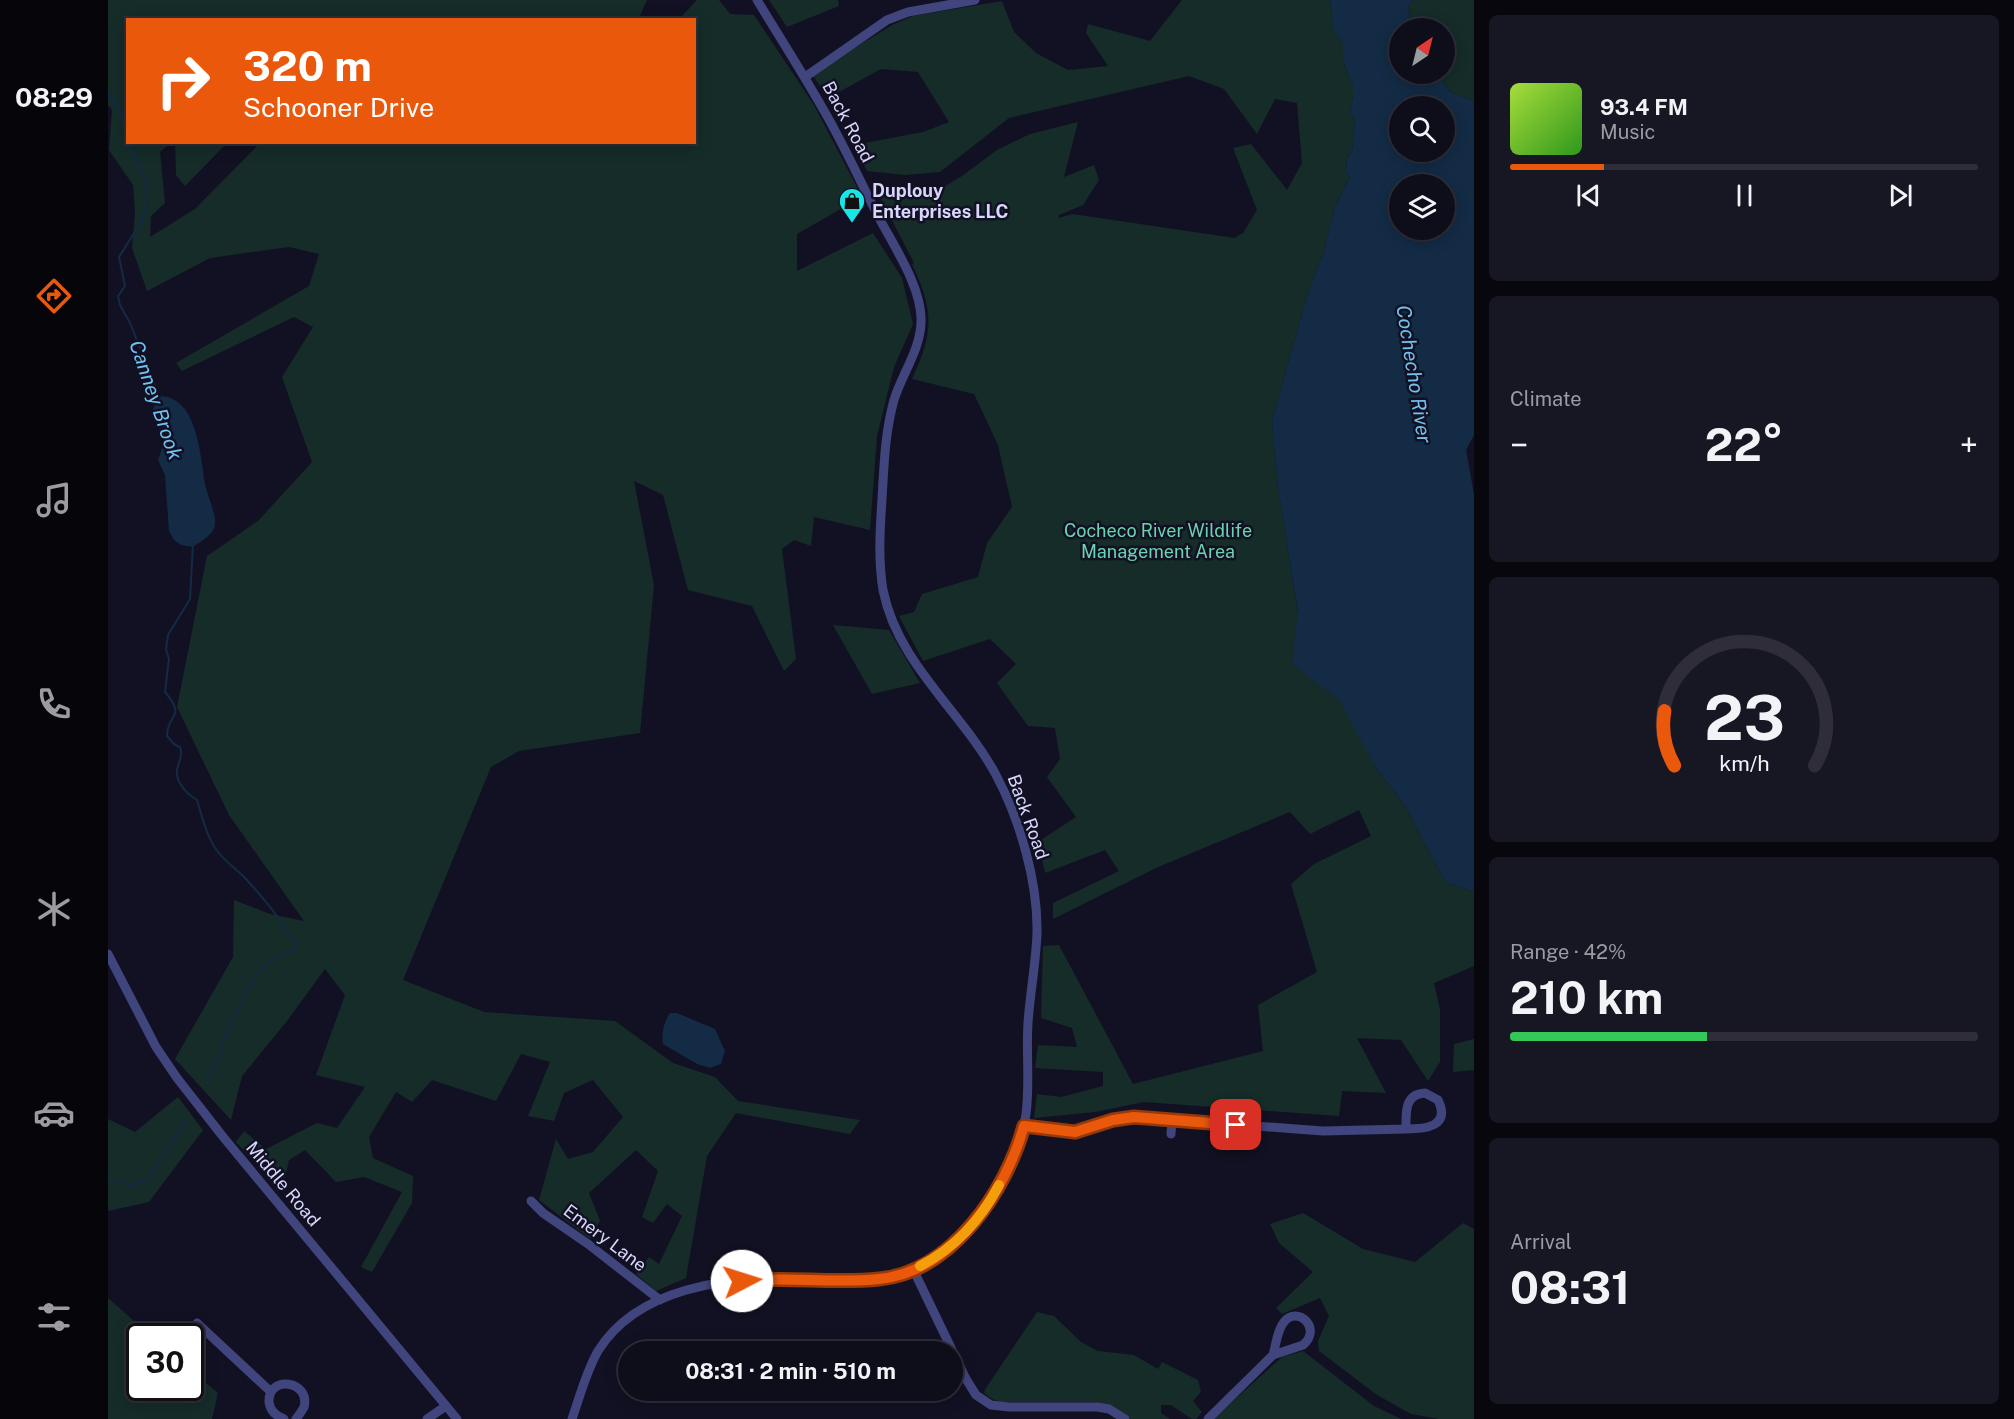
<!DOCTYPE html>
<html lang="en">
<head>
<meta charset="utf-8">
<style>
  :root { --surface:#0e0d1a; --page:#171623; --text:#f1f3f6; --muted:#9b9ca2; --line:#2e2d39; --accent:#ea580c }
  body { margin:0; font-family:"Public Sans",sans-serif; background:var(--page); color:var(--text); height:100vh; display:flex; flex-direction:column; font-size:22px; white-space:nowrap }
  * { box-sizing:border-box; margin:0 }
  p { font-size:20px; color:var(--muted) }
  .icon { flex:none; width:33px; height:33px; fill:none; stroke:currentColor; stroke-width:2; stroke-linecap:round; stroke-linejoin:round }
  .map { position:relative; flex:1; overflow:hidden }
  .side { display:flex; flex-direction:column; gap:15px; padding:15px; background:#08070e; width:540px }
  .side>* { flex:none }
  .top-card { position:absolute; left:18px; top:18px; width:570px; height:126px; border-radius:0px; box-shadow:0 3px 15px #0003,0 0 0 2px var(--line); background:#ea580c; color:#fff; overflow:hidden }
  .needle { width:39px; rotate:35deg }
  .tools { position:absolute; left:1281px; top:18px; display:grid; gap:12px }
  .tools a { display:grid; place-items:center; width:66px; height:66px; border-radius:50%; background:var(--surface); box-shadow:0 3px 15px #0003,0 0 0 2px var(--line); font-size:30px }
  .speed { position:absolute; left:18px; top:1323px; display:flex; gap:12px; font-size:30px; font-weight:700; text-align:center }
  .speed>* { display:grid; place-content:center; width:78px; height:78px; border-radius:50%; background:var(--surface); box-shadow:0 3px 15px #0003,0 0 0 2px var(--line); line-height:1 }
  .speed .limit { border:3px solid #111; border-radius:9px; background:#fff; color:#111 }
  .pin { position:absolute; display:grid; place-items:center; width:51px; height:51px; color:#fff; margin:-26px; border-radius:12px; box-shadow:0 3px 9px #0006 }
  .me { position:absolute; width:66px; margin:-33px; rotate:85deg; stroke-linejoin:round; filter:drop-shadow(0 0 4px #0008) }
  .turn { display:flex; align-items:center; gap:21px; height:126px; padding:0 18px; font-size:27px }
  .turn .icon { width:78px; height:78px; stroke-width:2.5 }
  .turn b { display:block; font-size:42px; line-height:51px }
  .big { font-size:45px; font-weight:700; line-height:1.1 }
  .side .card { flex:1; display:flex; flex-direction:column; justify-content:center; gap:9px; min-width:0; padding:0 21px; border-radius:9px; background:var(--page) }
  .side .dial { align-items:center; gap:0 }
  .dial svg { height:156px; overflow:visible; fill:none; stroke:var(--line); stroke-width:7; stroke-linecap:round; text-anchor:middle }
  .dial text { fill:var(--text); stroke:none }
  .song { display:flex; align-items:center; gap:18px }
  .cover { width:72px; height:72px; border-radius:9px; background:linear-gradient(135deg,hsl(80 70% 55%),hsl(110 70% 35%)) }
  .played { height:6px; border-radius:3px; background:linear-gradient(90deg,var(--accent) 20%,var(--line) 20%) }
  .keys { display:flex; justify-content:space-around; direction:ltr }
  .heat { display:flex; justify-content:space-between; align-items:center; font-size:33px; direction:ltr }
  .charge { height:9px; border-radius:4px; background:linear-gradient(90deg,#34c759 42%,var(--line) 0) }
  .trip { position:absolute; left:510px; top:1341px; width:345px; height:60px; border-radius:30px; background:var(--surface); box-shadow:0 3px 15px #0003,0 0 0 2px var(--line); font-weight:700; line-height:60px; text-align:center }
  main { display:flex; flex:1; min-height:0 }
  .dock { display:flex; flex-direction:column; width:108px; justify-content:space-around; align-items:center; background:#06050a; color:var(--muted) }
  .dock .icon { width:42px; height:42px }
  .dock .selected { color:var(--accent) }
  .dock b { font-size:27px; color:var(--text) }
  .map>svg:first-child { display:block }
  .green { fill:#152c29 }
  .water { fill:#132b45; fill-rule:evenodd }
  .lines { fill:none; stroke-linecap:round; stroke-linejoin:round }
  .stream { stroke:#132b45; stroke-width:2 }
  .street { stroke:#41457d; stroke-width:9 }
  .route-casing { stroke:#983908; stroke-width:15 }
  .route { stroke:#ea580c; stroke-width:10 }
  .slow { stroke:#f59e0b; stroke-width:10 }
  .labels { text-anchor:middle; stroke-width:5; stroke-linejoin:round; paint-order:stroke }
  .street-label { font-size:18px; fill:#d8d7fb; stroke:#121123 }
  .poi-label { font-size:18px; font-weight:bold; fill:#d8d7fb; stroke:#121123; text-anchor:start }
  .park-label { font-size:18px; fill:#6bd3ae; stroke:#121123 }
  .water-label { font-size:20px; font-style:italic; fill:#70c2f0; stroke:#121123 }
</style>
</head>
<body>
<main>
<nav class="dock">
<b>08:29</b>
<svg class="icon selected" aria-label="directions" viewBox="0 0 24 24"><path d="M12 3l9 9-9 9-9-9zM9 14v-3h6M13 9l2 2-2 2"/></svg>
<svg class="icon" aria-label="music" viewBox="0 0 24 24"><path d="M9 18V5l10-2v13"/><circle cx="6" cy="18" r="3"/><circle cx="16" cy="16" r="3"/></svg>
<svg class="icon" aria-label="phone" viewBox="0 0 24 24"><path d="M5 4h4l2 5-3 2q2 4 5 5l2-3 5 2v4C11 20 4 13 5 4z"/></svg>
<svg class="icon" aria-label="climate" viewBox="0 0 24 24"><path d="M12 3v18M4 7l16 10M4 17L20 7"/></svg>
<svg class="icon" aria-label="car" viewBox="0 0 24 24"><path d="M5 17H2v-5l4-1 3-4h7l3 4 3 1v5h-3M9 17h6M6 11h13"/><circle cx="7" cy="17" r="2"/><circle cx="17" cy="17" r="2"/></svg>
<svg class="icon" aria-label="filters" viewBox="0 0 24 24"><path d="M4 7h16M4 17h16"/><circle cx="9" cy="7" r="2"/><circle cx="15" cy="17" r="2"/></svg>
</nav>
<div class="map">
<svg width="1366" height="1419" viewBox="0 0 1366 1419">
  <rect width="100%" height="100%" fill="#121123"/>
  <path class="green" d="M0 0H539L530 20H20V142L63 143 52 152 57 203 43 216 42 237 87 209 152 143 586 142V20L571 19 589 0H611L622 14 646 15 706 105 754 197 689 234V271L765 233 794 278 805 324 786 367 769 436 762 530 706 517 703 546 686 540 674 549 688 659 676 671 644 606 580 590 555 495 526 481 546 585 532 733 411 751 383 767 295 980 376 1012 507 1021 565 1063 607 1077 630 1101 752 1120 742 1134 628 1113 599 1156 578 1278 548 1291 528 1274 541 1257 551 1264 574 1216 559 1204 545 1223 534 1217 550 1171 528 1150 481 1193 492 1221 482 1239 431 1200 448 1139 460 1159 485 1152 515 1117 485 1080 456 1093 446 1121 420 1116 442 1062 413 1054 388 1101 324 1080 304 1102 288 1092 261 1137 265 1158 305 1176 304 1203 264 1272 253 1267 294 1192 256 1177 228 1182 197 1150 181 1160 174 1191 128 1142 136 1131 158 1149 209 1123 229 1128 257 1087 208 1075 237 995 217 969 179 1021 134 1076 123 1120 67 1059 125 957 126 900 162 914 196 921 121 815 69 707 99 556 150 521 204 462 174 377 205 327 186 317 74 371 68 363 201 286 211 254 181 247 102 258 39 291 24 248 27 212 25 185 1 150 4 110 0 105Z
    M661 0H730L731 6 679 27Z
    M1074 0H1222L1225 28 1235 43V61L1245 86V96L1242 113 1247 119 1244 151 1239 158 1238 172 1242 177 1227 207 1216 251 1200 292 1164 421 1170 487 1190 613 1238 703 1268 768 1298 807 1337 882 1366 892V966L1326 983 1332 1010V1062L1320 1081 1293 1040 1249 1038 1278 1093 1234 1091 1231 1116 1036 1102 987 1112 926 1118 929 1094 953 1097 995 1086V1072L927 1068 930 1045 969 1047 964 1028 933 1018 935 946 951 945 1025 1084 1155 1051 1150 1005 1209 972 1183 884 1206 864 1263 836 1251 810 1202 834 1182 812 1048 868 945 919V903L1011 871 997 850 937 873 930 842 968 817 939 777 952 759 947 728 920 726 889 683 908 664 882 639 815 661 791 616 806 612 814 594 870 577 879 543 904 507 890 445 866 394 804 379C826 332 826 311 804 264L806 263 771 195 782 189 834 188 854 176 889 150 922 134 970 122 956 177 986 165 991 180 975 205 951 215 950 218 965 214 1126 238 1135 233 1149 210 1125 148 1143 144 1179 190 1194 163 1189 103 1167 99 1149 134 1116 89 1081 76 901 118 832 172 797 175 759 171 746 145 815 132 841 122 810 72 773 69 720 98 704 74 784 25 805 16 894 1 906 32 928 53 960 70 1000 66 978 33 980 24 1042 41Z
    M1304 0H1366V101L1342 92 1329 74H1336V28H1304L1300 8Z
    M67 143V142L119 143 77 186 68 175Z
    M725 625 781 630 812 683 764 694Z
    M1366 1039V1070L1345 1072 1346 1044Z
    M70 1097 95 1130 41 1202 0 1211V1119L27 1132Z
    M1195 1213 1255 1249 1307 1262 1355 1223 1366 1229V1419H1331L1303 1414 1269 1395 1211 1351 1210 1341 1221 1316 1212 1298 1174 1314 1168 1308 1205 1272 1171 1243 1162 1224Z
    M0 1298 43 1336H32V1388H82L83 1370 110 1393 104 1419H0Z
    M929 1312 946 1316 973 1342 990 1351 1026 1355 1050 1369 1054 1362 1090 1380 1093 1392 1085 1401 1094 1412 1088 1419H1084L1063 1405H1053V1413L1062 1419H1023L1005 1407 986 1402H892L884 1399 876 1393 878 1388Z
    M1195 1351 1266 1406 1293 1419H1105L1174 1357Z"/>
  <path class="water" d="M1222 0H1304L1300 8 1304 28H1292V74H1329L1342 92 1366 101V435L1358 450 1366 494V892L1337 882 1298 807 1268 768 1231 700 1184 664 1190 612 1170 488 1164 421 1200 292 1216 251 1227 207 1242 177 1238 172 1239 158 1244 151 1247 119 1242 113 1245 96V86L1235 61V43L1225 29ZM1292 106H1336V152H1292ZM1292 184H1336V230H1292Z
    M51 396C91 396 92 458 98 488 100 498 108 513 107 524 106 535 93 541 85 547L73 545 66 540 61 531 57 475 50 460 54 448V432L47 421 45 409Z
    M562 1013H569L607 1029 617 1051 613 1064 602 1068 589 1064 555 1044C553 1033 556 1022 562 1013Z"/>
  <g class="lines">
    <path class="stream" d="M0 93 14 116 20 142
      M20 142 39 182 35 219 11 257 17 286 10 296 12 305 22 323 52 398
      M85 544 82 599 60 635 58 649 61 659 57 692C79 718 59 714 59 736L67 745 72 747C75 755 71 761 69 770 67 782 80 795 89 800 94 817 99 838 110 852 117 861 128 869 137 878 157 900 175 921 189 948 181 952 172 956 164 961 131 985 116 1047 99 1084
      M0 1178 25 1186 41 1178 78 1121"/>
    <path class="street" d="M697 77 779 20 800 12 867 0
      M0 954 48 1047 69 1078 116 1138 349 1419
      M1317 1093 1330 1100C1343 1127 1317 1129 1298 1129 1298 1113 1296 1094 1317 1093Z
      M916 1126 967 1132 1005 1120 1025 1117 1215 1131 1298 1129
      M1063 1134 1064 1121
      M423 1201 435 1213 480 1244 552 1300
      M805 1269 858 1379 868 1395 883 1405 901 1407H989L1001 1409 1017 1419
      M89 1323 163 1392
      M176 1419C168 1416 162 1411 161 1402 160 1374 203 1381 196 1407 194 1411 191 1415 188 1419
      M319 1419 338 1406
      M464 1419C472 1396 478 1372 490 1351 529 1288 619 1276 687 1279 719 1280 755 1285 787 1276 811 1270 838 1253 856 1234 885 1204 913 1155 918 1114 922 1084 918 1053 920 1023 922 993 928 963 929 933 930 882 912 820 888 775 854 711 790 665 775 590 770 560 772 529 774 499 776 465 777 432 786 400 794 374 812 350 813 323 815 288 785 245 769 214 751 179 735 143 715 109 694 72 671 36 649 0
      M1100 1419 1165 1355 1195 1345C1215 1328 1189 1305 1176 1322 1169 1330 1168 1345 1165 1355"/>
  </g>
  <g class="lines">
    <g class="route-casing">
      <path id="route" d="M634 1281C680 1276 725 1284 771 1279 844 1272 898 1191 916 1126L967 1132 1005 1120 1026 1117 1128 1125"/>
    </g>
    <use href="#route" class="route"/>
    <path class="slow" d="M812 1266C846 1248 873 1220 891 1185"/>
  </g>
  <defs>
    <g id="shop-pin" transform="scale(1.35)"><path d="M0 17L-7.5 6A9.5 9.5 0 1 1 7.5 6Z" fill="#18e6e5" stroke="#121123"/><path d="M-5-2.5h2.3a2.7 3.5 0 0 1 5.4 0H5L5.5 6h-11ZM-1.5-2.5h3a1.5 2.3 0 0 0-3 0Z" fill="#111"/></g>
  </defs>
  <g fill-rule="evenodd">
    <use href="#shop-pin" x="744" y="201"/>
  </g>
  <g class="labels">
    <g class="street-label">
      <text transform="translate(740 122) rotate(62)" y="6">Back Road</text>
      <text transform="translate(920 817) rotate(70)" y="6">Back Road</text>
      <text transform="translate(175 1184) rotate(50)" y="6">Middle Road</text>
      <text transform="translate(497 1238) rotate(37)" y="6">Emery Lane</text>
    </g>
    <g class="poi-label">
      <text x="764" y="197">Duplouy<tspan x="764" dy="21">Enterprises LLC</tspan></text>
    </g>
    <g class="park-label">
      <text x="1050" y="537">Cocheco River Wildlife<tspan x="1050" dy="21">Management Area</tspan></text>
    </g>
    <g class="water-label">
      <text transform="translate(1306 374) rotate(81)" y="7">Cochecho River</text>
      <text transform="translate(48 400) rotate(71)" y="7">Canney Brook</text>
    </g>
  </g>
</svg>
<div class="tools">
<a><svg class="needle" viewBox="-14 -14 28 28"><path d="M0-13l5 13h-10z" fill="#e53935"/><path d="M0 13l5-13h-10z" fill="#9b9ca2"/></svg></a>
<a><svg class="icon" aria-label="search" viewBox="0 0 24 24"><circle cx="10" cy="10" r="6"/><path d="M15 15l6 6"/></svg></a>
<a><svg class="icon" aria-label="layers" viewBox="0 0 24 24"><path d="M12 4l9 5-9 5-9-5zM3 14l9 5 9-5"/></svg></a>
</div>
<div class="speed"><div class="limit">30</div></div>
<div class="pin" style="left:1128px;top:1125px;background:#d93025"><svg class="icon" aria-label="arrive" viewBox="0 0 24 24"><path d="M6 21V4h12l-3 4 3 4H6"/></svg></div>
<svg class="me" style="left:634px;top:1281px" viewBox="-20 -20 40 40"><circle r="19" fill="#fff"/><path d="M0-13L10 11 0 6-10 11z" fill="#ea580c"/></svg>
<div class="trip">08:31 · 2 min · 510 m</div>
<div class="top-card">
<div class="turn"><svg class="icon" aria-label="right" viewBox="0 0 24 24"><path d="M7 20v-9h11M14 6l5 5-5 5"/></svg><div><b>320 m</b>Schooner Drive</div></div>
</div>
</div>
<section class="side">
<div class="card">
<div class="song"><i class="cover"></i><div><b>93.4 FM</b><p>Music</p></div></div>
<div class="played"></div>
<div class="keys"><svg class="icon" aria-label="previous" viewBox="0 0 24 24"><path d="M18 5L8 12l10 7zM5 5v14"/></svg><svg class="icon" aria-label="pause" viewBox="0 0 24 24"><path d="M8 5v14M16 5v14"/></svg><svg class="icon" aria-label="next" viewBox="0 0 24 24"><path d="M6 5l10 7-10 7zM19 5v14"/></svg></div>
</div>
<div class="card"><p>Climate</p>
<div class="heat"><a>−</a><b class="big">22°</b><a>+</a></div>
</div>
<div class="card dial"><svg viewBox="0 0 100 80">
<path d="M14 69A42 42 0 1 1 86 69"/>
<path d="M14 69A42 42 0 0 1 9 41" stroke="#ea580c"/>
<text x="50" y="56" font-size="32" font-weight="700">23</text>
<text x="50" y="72" font-size="11">km/h</text>
</svg></div>
<div class="card"><p>Range · 42%</p><b class="big">210 km</b><div class="charge"></div></div>
<div class="card"><p>Arrival</p><b class="big">08:31</b></div>
</section>
</main>
</body>
</html>
